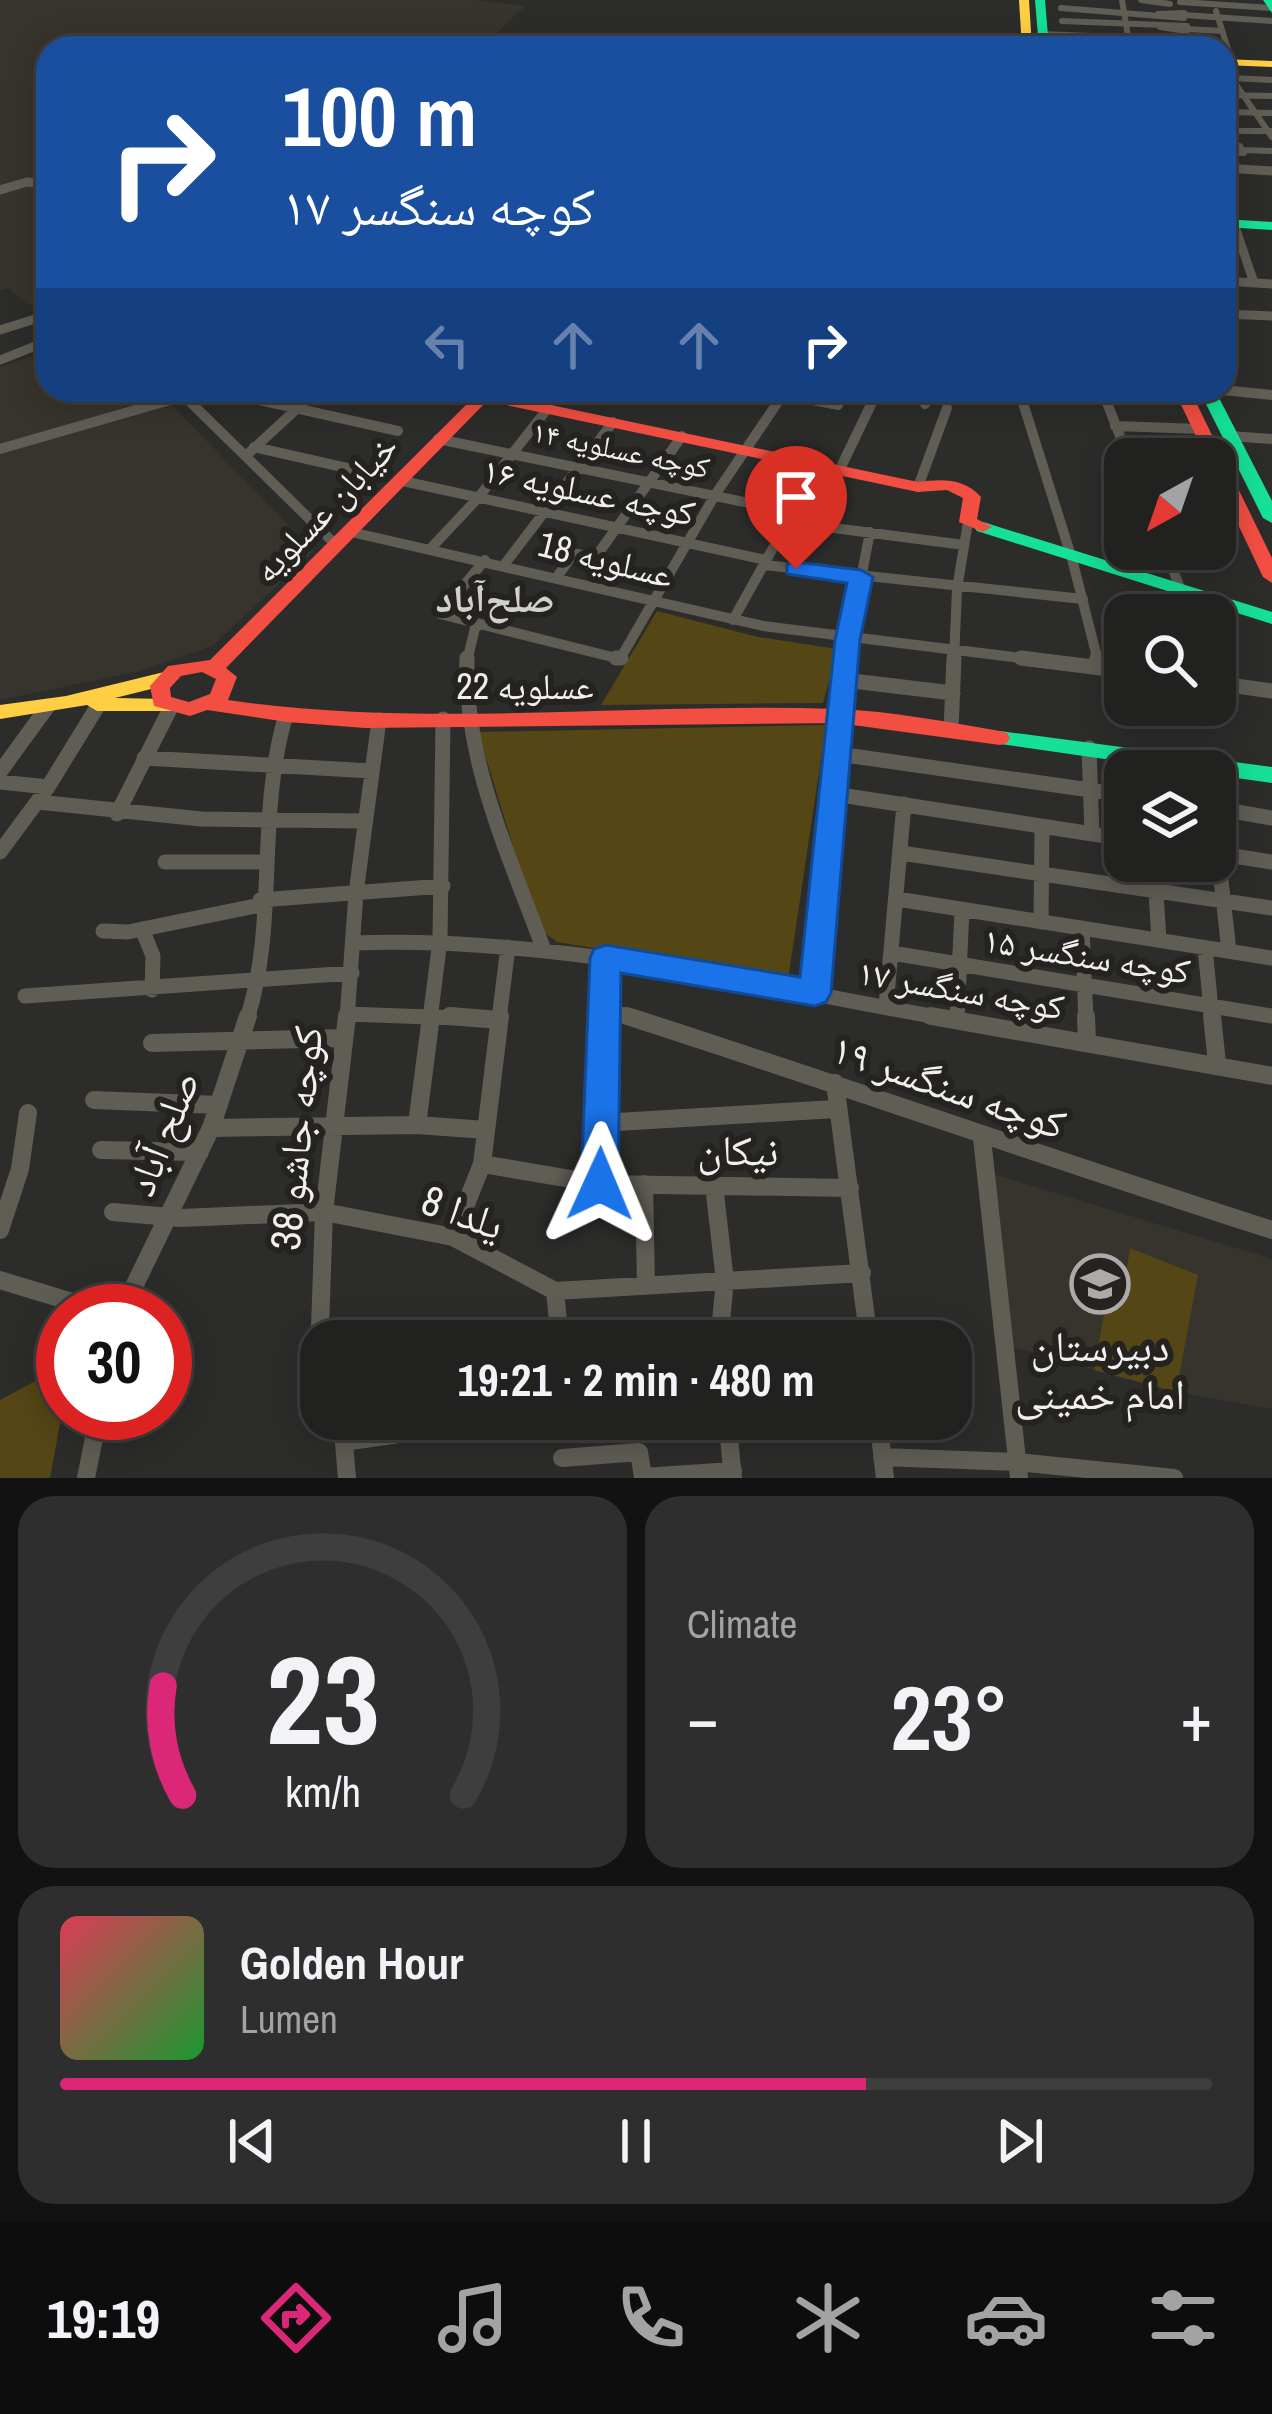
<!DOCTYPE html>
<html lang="en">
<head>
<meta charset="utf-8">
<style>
  :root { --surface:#212120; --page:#2d2e2d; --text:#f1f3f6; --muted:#a2a3a5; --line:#3e3e3e; --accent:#db2777 }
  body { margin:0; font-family:"Archivo Narrow","Noto Naskh Arabic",sans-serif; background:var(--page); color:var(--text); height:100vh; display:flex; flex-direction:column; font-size:45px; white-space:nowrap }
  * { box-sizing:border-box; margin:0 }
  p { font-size:39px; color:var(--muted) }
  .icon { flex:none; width:66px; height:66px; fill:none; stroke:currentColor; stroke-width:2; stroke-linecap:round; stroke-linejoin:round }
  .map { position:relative; height:1478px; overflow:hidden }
  .drawer { display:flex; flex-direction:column; gap:18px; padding:18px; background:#121212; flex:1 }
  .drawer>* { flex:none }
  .top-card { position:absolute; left:36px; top:36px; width:1200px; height:366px; border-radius:36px; box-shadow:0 6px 30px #0003,0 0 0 3px var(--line); background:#1a4fa0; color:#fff; overflow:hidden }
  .needle { width:78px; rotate:220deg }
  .tools { position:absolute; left:1104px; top:438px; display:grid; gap:24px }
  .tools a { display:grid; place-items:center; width:132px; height:132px; border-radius:24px; background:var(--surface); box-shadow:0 6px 30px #0003,0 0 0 3px var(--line); font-size:60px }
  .speed { position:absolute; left:36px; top:1284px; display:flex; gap:24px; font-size:60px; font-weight:700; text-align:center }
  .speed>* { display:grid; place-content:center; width:156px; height:156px; border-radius:50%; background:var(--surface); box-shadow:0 6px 30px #0003,0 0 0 3px var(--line); line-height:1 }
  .speed .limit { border:18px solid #d22; background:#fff; color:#111 }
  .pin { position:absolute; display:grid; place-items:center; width:102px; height:102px; color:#fff; margin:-123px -51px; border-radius:50% 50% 50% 0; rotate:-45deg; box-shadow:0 0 12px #0007 }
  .pin .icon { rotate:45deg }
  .me { position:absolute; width:132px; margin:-66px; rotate:1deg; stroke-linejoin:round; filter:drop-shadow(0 0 9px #0008) }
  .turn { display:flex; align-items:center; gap:42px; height:252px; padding:0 48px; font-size:54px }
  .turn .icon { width:156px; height:156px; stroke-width:2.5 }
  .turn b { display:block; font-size:84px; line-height:102px }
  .lanes { display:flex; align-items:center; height:114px; padding:0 48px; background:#0003; justify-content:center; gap:60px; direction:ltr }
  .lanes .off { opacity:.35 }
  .big { font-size:90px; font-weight:800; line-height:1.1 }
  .drawer .card { flex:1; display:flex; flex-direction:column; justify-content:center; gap:18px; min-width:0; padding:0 42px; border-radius:36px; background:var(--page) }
  .drawer .dial { align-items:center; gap:0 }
  .dial svg { height:312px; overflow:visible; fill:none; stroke:var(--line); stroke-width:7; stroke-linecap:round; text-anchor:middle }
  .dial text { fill:var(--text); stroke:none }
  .song { display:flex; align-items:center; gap:36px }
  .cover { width:144px; height:144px; border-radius:18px; background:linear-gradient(135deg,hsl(350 70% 55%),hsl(130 70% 35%)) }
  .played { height:12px; border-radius:6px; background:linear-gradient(90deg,var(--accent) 70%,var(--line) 70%) }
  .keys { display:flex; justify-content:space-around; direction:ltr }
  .heat { display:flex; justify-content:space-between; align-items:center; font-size:66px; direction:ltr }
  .drawer .tiles { flex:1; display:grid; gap:18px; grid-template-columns:1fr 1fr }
  .card:last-child { grid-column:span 2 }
  .trip { position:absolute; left:300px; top:1320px; width:672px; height:120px; border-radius:36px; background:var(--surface); box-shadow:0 6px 30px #0003,0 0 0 3px var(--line); font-weight:800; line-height:120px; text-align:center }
  .tab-bar { display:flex; height:192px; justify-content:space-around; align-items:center; background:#0d0d0d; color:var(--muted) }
  .tab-bar .icon { width:84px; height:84px }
  .tab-bar .on { color:var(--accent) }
  .tab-bar b { font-size:54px; color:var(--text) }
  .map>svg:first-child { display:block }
  .built { fill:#36342c }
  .green { fill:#554615 }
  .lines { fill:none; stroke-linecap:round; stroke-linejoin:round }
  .street-far4 { stroke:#605d55; stroke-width:6 }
  .street-far3 { stroke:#605d55; stroke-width:9 }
  .street-far2 { stroke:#605d55; stroke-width:10 }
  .street-far1 { stroke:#605d55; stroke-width:15 }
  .street { stroke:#605d55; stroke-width:18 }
  .fast { fill:#16e098; fill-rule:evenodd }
  .slow { fill:#ffcf43; fill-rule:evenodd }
  .jam { fill:#f24e42; fill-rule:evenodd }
  .route { fill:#1a73e8; stroke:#114b97; stroke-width:3 }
  .labels { text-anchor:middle; stroke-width:12; stroke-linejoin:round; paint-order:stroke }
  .far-street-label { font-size:30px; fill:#f1f0ee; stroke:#242320 }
  .street-label { font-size:36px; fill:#f1f0ee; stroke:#242320 }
  .neighbourhood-label { font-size:39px; font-weight:bold; fill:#d1d0cc; stroke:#242320 }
  .near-street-label { font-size:42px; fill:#f1f0ee; stroke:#242320 }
  .near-poi-label { font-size:42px; fill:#f1f0ee; stroke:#242320 }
</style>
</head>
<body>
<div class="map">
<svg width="1272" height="1478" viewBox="0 0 1272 1478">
  <rect width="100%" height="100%" fill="#2c2c2b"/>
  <path class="built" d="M0 0H473L525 6 481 48H48V308L39 311 8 288 0 290Z
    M48 351V390H157L314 551 212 646 137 672 0 700V367Z
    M993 1174 1272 1259V1409L1176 1392 1012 1347Z"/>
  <path class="green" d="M657 611 758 637 838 649 823 703 601 705Z
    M826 725 788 980 557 942 538 928 478 732Z
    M1130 1248 1198 1275 1176 1392 1094 1370 1113 1264 1127 1267Z
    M63 1366V1408L50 1478H0V1400Z"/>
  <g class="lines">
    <path class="street-far4" d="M1122 0 1130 48
      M1141 0 1170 4
      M1180 2 1271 8
      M1061 8 1184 18V13L1158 14
      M1216 11 1232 62
      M1184 15 1272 21
      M1062 21 1187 26V31L1160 27
      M1187 29 1222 31
      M1041 34 1191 40V45L1163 40
      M723 38V48
      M778 38V48
      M1191 42 1226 45
      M1224 67 1272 137
      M1229 78 1272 80
      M1224 95 1272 96
      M1224 112 1272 113
      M1231 131H1272
      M1224 146H1240L1244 153 1224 152
      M1242 150 1272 151
      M1224 168H1232"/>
    <path class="street-far3" d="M1224 168 1272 171
      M0 190 27 182 48 184
      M1224 194 1254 283
      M1224 281 1272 284
      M1224 314 1272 316
      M0 330 48 315
      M0 360 48 341"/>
    <path class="street-far2" d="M178 390 337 546
      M214 390 398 431
      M762 390 838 405
      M1019 390 1072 559 1098 661
      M1102 390 1129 459
      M1222 390 1272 395
      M925 404 932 390
      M1115 426 1200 429
      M1229 436 1272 439
      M438 439 793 512
      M254 447 360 471
      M0 449 184 396
      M250 452 317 390
      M840 469 878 390
      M398 480 766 560
      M918 487 947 408
      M788 522 964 545
      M351 532 763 626 1045 661
      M432 547 478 498 548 408
      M1165 549 1182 593
      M485 560 440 614 620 659 715 495 786 390
      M504 565 613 422
      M764 565 1083 599
      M557 577 574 553 595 558 682 436
      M733 620 819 465
      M467 661 476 624
      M845 661 870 532
      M954 661 957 589 968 522"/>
    <path class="street-far1" d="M467 658C464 761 509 855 544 950
      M616 658H621
      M1021 658 1125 671
      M1097 658 1099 667
      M844 680 953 693
      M1215 683 1272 691
      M951 730 954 658
      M1089 748 1092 833
      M838 754 1125 795
      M144 758 372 771
      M0 772 48 706
      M0 782 48 787
      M834 794 1125 839
      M38 802 201 819 365 821
      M1215 808 1272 818
      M117 814 171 707
      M0 852 48 787 99 704
      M901 853 1272 908
      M1215 853 1272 862
      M1218 853 1229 951
      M1154 861 1159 940
      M165 862H263
      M897 899 1272 958
      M260 900 443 886
      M1041 922 1042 827
      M1082 928 1086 1019
      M142 929 153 956 152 990
      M103 931 128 932 260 905
      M353 943C553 936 752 984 948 1019
      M1205 948 1212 1019
      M892 953 1272 1016
      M815 993 845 658
      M25 996 352 973
      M886 1006 904 804
      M603 1008 636 1019
      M347 1014 484 1019
      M247 1019C278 924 256 820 285 718
      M347 1019 356 893 379 720
      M430 1019 440 940 443 719
      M499 1019 508 947
      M604 1019 606 958
      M957 1019 962 909"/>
    <path class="street" d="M431 1016 417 1125 486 1130
      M450 1016 499 1020
      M627 1016C842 1085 1056 1161 1272 1230
      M931 1016 1272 1076
      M1086 1016 1087 1042
      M1212 1016 1217 1063
      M152 1043 344 1038
      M835 1083 869 1341
      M94 1100 219 1105
      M600 1123 836 1109
      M211 1128 417 1125
      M982 1138 1019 1478
      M101 1150 200 1152
      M482 1164 600 1184 850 1188
      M600 1184 604 1016
      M644 1184 646 1285
      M714 1185 725 1281 719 1341
      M113 1212 181 1218 324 1212 453 1237 555 1291 862 1273
      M0 1230 20 1169 28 1113
      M453 1237 482 1164 500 1016
      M0 1280 102 1311
      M555 1291 560 1341
      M122 1311 211 1128 248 1016
      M325 1341 320 1327 324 1212 347 1016
      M457 1341 458 1335
      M658 1341 718 1335
      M342 1419 347 1478
      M727 1419 733 1478
      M878 1419 885 1478
      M344 1442 501 1419
      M882 1457 1017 1462 1174 1478
      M562 1458 639 1452 643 1477 733 1471
      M86 1478 99 1413"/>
    <path class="fast" d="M1035 0H1045L1049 48H1039Z
      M1263 0H1272V13Z
      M1224 219 1272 222V230L1224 227Z
      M1199 390H1215L1272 501V523L1263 518Z
      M983 522 1272 612V624L977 531 974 527Z
      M1000 731 1272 767V783L1215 775V771H1188L993 743 990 738 993 733Z"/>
    <path class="slow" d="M1019 0H1029L1032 48H1022Z
      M1224 59 1272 61V67L1224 65Z
      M164 672 171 674 174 679 171 684 115 698 168 699 175 701 178 706 175 711H97L87 705 0 719V705L66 696Z"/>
    <path class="jam" d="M451 390H495L494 393 918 482C942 479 964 478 981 497L977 519 992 527 983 532 959 522 963 498 947 490 918 492 487 401 226 668 237 677 228 700C431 729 634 702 838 709 892 711 946 722 1000 731L1007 733 1010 738 1007 743 1000 745 838 723 365 728 287 722 207 710 190 716 154 706 150 686 168 666 210 660 473 398ZM202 672 216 679 210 694 189 702 171 697 170 688 181 676Z
      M1174 390H1190L1272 558V583L1263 577 1215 476V459H1207Z"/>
  </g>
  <path class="route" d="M796 562 861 570 873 577 860 640 831 993 826 1002 815 1006 621 973 618 1184 613 1195 600 1200 587 1195 581 1184 590 958 594 949 606 945 800 977 835 640 847 583 787 574V564Z"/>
  <defs>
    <g id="school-ring" transform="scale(3)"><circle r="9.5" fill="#242320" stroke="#acabaa" stroke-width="1.5"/><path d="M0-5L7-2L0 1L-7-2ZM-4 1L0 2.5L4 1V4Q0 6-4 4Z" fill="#acabaa"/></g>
  </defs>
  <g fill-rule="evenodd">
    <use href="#school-ring" x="1100" y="1284"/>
  </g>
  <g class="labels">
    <g class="far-street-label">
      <text transform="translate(621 450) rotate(12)" y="10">کوچه عسلویه ۱۴</text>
    </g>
    <g class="street-label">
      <text transform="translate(589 491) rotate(12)" y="13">کوچه عسلویه ۱۶</text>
      <text transform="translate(325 508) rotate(-46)" y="13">خیابان عسلویه</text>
      <text transform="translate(606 559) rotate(14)" y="13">عسلویه 18</text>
      <text x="525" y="699">عسلویه 22</text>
      <text transform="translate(1087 955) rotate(9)" y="13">کوچه سنگسر ۱۵</text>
      <text transform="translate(961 989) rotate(10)" y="13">کوچه سنگسر ۱۷</text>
    </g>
    <g class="neighbourhood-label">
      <text x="495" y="612">صلح‌آباد</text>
    </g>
    <g class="near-street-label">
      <text transform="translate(949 1086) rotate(19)" y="15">کوچه سنگسر ۱۹</text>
      <text transform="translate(162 1133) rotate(-68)" y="15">صلح آباد</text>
      <text transform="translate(296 1138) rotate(-84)" y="15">کوچه جاشو 38</text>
      <text transform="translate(738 1150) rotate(1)" y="15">نیکان</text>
      <text transform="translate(463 1212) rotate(20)" y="15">یلدا 8</text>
    </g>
    <g class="near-poi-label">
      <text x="1100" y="1361">دبیرستان<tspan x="1100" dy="48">امام خمینی</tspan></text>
    </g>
  </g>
</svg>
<div class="tools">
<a><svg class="needle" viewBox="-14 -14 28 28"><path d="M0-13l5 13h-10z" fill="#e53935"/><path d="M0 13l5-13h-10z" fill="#a2a3a5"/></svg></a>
<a><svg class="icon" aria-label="search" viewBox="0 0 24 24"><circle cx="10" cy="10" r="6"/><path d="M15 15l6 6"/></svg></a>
<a><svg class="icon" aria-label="layers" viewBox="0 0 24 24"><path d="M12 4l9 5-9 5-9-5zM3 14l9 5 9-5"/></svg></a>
</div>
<div class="speed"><div class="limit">30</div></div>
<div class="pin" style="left:796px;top:569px;background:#d93025"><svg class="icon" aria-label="arrive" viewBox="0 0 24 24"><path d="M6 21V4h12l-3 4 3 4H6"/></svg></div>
<svg class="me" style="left:600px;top:1184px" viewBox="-20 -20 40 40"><path d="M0-17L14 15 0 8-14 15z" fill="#1a73e8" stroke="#fff" stroke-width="4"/></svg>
<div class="trip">19:21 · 2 min · 480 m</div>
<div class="top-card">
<div class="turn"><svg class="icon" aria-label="right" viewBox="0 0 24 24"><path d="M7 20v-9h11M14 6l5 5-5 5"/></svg><div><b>100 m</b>کوچه سنگسر ۱۷</div></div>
<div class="lanes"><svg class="icon off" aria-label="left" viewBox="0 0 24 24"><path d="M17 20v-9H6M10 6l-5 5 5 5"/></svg><svg class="icon off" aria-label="ahead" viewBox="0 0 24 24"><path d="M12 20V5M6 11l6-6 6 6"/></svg><svg class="icon off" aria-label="ahead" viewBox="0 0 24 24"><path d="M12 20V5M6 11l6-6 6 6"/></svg><svg class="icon" aria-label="right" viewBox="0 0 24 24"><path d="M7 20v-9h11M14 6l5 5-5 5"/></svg></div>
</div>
</div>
<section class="drawer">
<div class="tiles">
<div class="card dial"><svg viewBox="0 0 100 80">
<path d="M14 69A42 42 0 1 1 86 69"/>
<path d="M14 69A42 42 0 0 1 9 41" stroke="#db2777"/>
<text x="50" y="56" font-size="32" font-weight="700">23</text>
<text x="50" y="72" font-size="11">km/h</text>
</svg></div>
<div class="card"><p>Climate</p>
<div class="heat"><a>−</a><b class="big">23°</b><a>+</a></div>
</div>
<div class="card">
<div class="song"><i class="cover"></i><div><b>Golden Hour</b><p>Lumen</p></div></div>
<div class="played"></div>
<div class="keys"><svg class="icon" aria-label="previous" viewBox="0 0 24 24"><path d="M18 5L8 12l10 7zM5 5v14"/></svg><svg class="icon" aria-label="pause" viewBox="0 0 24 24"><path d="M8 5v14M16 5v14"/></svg><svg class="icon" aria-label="next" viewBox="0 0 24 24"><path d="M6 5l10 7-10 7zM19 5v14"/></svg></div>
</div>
</div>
</section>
<nav class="tab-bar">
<b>19:19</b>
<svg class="icon on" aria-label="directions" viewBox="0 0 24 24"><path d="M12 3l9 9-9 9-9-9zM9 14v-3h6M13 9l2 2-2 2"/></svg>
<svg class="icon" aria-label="music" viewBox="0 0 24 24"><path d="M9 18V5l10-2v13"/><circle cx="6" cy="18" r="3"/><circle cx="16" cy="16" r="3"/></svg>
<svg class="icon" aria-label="phone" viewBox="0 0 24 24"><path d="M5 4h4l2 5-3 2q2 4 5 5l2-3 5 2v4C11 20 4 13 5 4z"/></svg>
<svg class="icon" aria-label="climate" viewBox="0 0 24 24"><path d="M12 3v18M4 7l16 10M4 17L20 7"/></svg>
<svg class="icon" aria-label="car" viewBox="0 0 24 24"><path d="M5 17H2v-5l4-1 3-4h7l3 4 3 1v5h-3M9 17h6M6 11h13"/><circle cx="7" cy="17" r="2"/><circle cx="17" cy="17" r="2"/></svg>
<svg class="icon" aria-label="filters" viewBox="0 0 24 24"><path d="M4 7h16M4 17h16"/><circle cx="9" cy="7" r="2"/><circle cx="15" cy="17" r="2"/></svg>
</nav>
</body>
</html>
